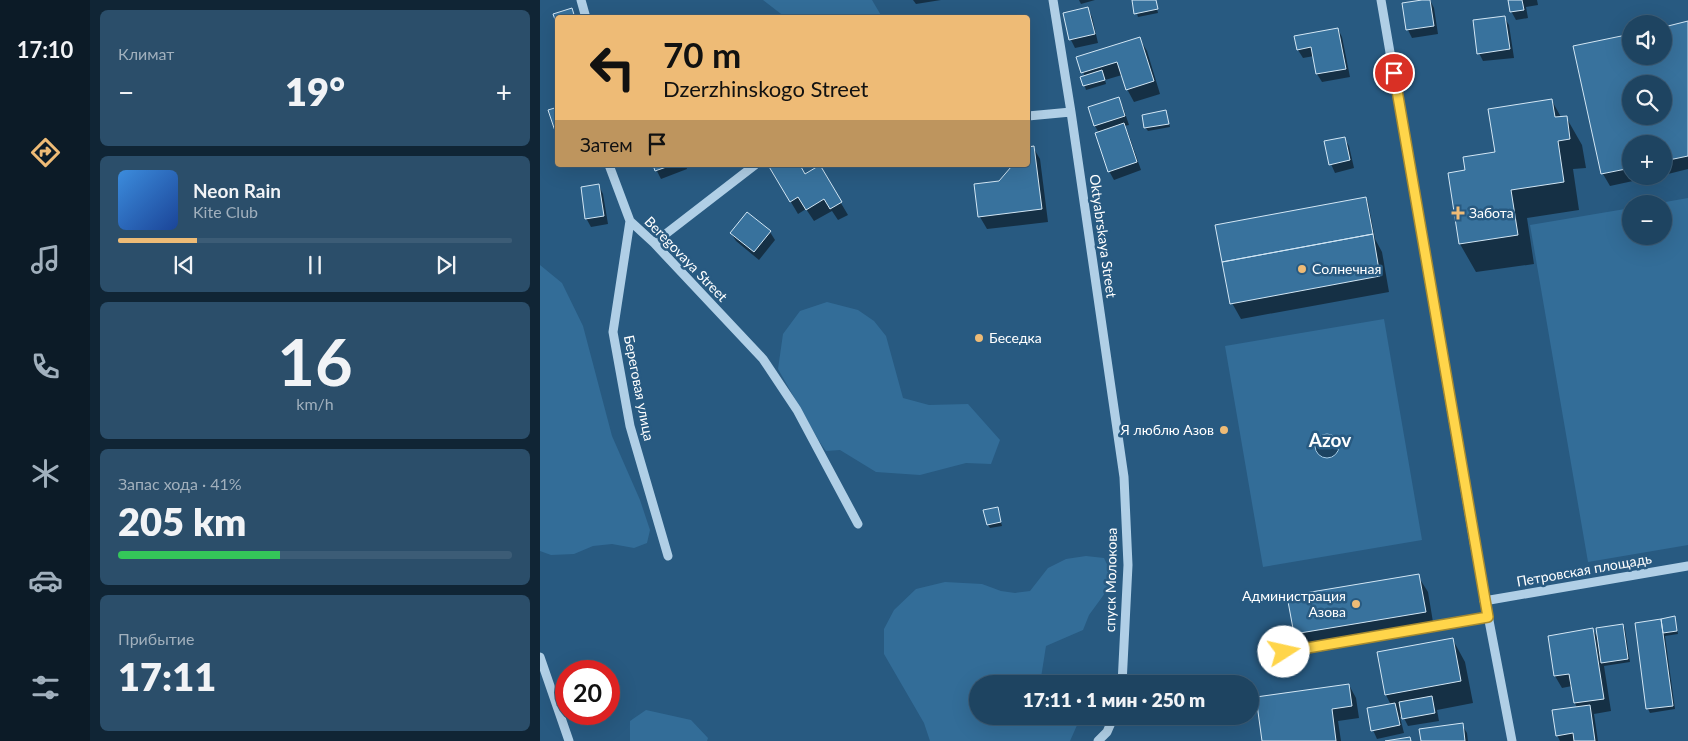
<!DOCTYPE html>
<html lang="ru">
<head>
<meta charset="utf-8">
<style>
  :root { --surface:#1e4461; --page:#2b4e6a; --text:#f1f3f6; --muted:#a1b0bd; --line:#3c5c76; --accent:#eebb76 }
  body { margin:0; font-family:Lato,sans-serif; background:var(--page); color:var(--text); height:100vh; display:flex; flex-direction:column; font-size:19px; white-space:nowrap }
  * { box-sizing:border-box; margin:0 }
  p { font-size:16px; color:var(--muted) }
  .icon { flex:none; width:28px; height:28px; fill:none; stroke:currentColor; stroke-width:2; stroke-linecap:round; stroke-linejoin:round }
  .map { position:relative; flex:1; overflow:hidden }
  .sheet { display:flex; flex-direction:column; gap:10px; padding:10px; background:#102535; width:450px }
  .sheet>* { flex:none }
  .banner { position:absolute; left:15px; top:15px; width:475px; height:152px; border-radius:5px; box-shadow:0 5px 20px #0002,0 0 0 1px var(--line); background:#eebb76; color:#111; overflow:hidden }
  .buttons { position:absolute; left:1082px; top:15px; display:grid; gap:10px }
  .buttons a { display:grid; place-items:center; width:50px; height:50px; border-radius:50%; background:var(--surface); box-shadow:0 5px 20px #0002,0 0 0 1px var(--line); font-size:25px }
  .speed { position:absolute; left:15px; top:660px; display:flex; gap:10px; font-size:25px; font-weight:700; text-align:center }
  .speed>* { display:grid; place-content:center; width:65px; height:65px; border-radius:50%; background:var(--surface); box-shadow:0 5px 20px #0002,0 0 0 1px var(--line); line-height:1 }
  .speed .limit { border:8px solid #d22; background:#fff; color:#111 }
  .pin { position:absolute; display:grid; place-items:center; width:42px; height:42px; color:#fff; margin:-21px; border:2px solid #fff; border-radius:50%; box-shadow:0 1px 5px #0007 }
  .me { position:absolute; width:55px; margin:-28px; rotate:80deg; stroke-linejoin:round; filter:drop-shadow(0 0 4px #0008) }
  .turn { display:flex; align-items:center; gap:18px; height:105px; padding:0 25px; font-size:22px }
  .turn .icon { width:65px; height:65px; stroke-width:2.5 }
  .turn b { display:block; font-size:35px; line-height:42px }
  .then { display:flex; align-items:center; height:48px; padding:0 25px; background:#0003; gap:10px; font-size:19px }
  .big { font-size:38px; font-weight:800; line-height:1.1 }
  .sheet .tile { flex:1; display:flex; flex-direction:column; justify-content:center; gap:8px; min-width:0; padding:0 18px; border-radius:8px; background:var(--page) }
  .sheet .dial { align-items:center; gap:0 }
  .dial b { font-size:65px; line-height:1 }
  .song { display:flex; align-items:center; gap:15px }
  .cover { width:60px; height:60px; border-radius:8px; background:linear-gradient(135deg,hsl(210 70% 55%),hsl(220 70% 35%)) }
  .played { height:5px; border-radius:2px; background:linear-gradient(90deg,var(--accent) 20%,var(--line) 20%) }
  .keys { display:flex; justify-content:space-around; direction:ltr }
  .heat { display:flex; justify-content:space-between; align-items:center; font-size:28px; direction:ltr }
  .charge { height:8px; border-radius:4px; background:linear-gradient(90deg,#34c759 41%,var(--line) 0) }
  .trip { position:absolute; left:429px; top:675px; width:290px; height:50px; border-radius:25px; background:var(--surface); box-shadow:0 5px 20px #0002,0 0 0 1px var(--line); font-weight:800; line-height:50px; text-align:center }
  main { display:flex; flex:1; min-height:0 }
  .tab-bar { display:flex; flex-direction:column; width:90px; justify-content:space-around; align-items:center; background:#0c1b27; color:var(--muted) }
  .tab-bar .icon { width:35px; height:35px }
  .tab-bar .selected { color:var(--accent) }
  .tab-bar b { font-size:22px; color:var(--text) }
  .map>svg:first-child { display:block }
  .green { fill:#336d98 }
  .water { fill:#1c4361; stroke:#a4cbe6 }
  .shadow { fill:#0007; fill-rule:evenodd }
  .building { fill:#38729d; stroke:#d3e7f5; fill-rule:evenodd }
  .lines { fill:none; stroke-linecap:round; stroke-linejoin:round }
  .minor { stroke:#b0cfe6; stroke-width:9 }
  .route-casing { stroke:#a68a30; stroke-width:12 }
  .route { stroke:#ffd54a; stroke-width:9 }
  .poi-dot { fill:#eebb76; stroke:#285a81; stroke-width:2 }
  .labels { text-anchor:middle; stroke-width:5; stroke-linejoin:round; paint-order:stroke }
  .poi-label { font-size:14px; fill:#fff; stroke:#285a81; text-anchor:start }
  .street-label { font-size:14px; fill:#fff; stroke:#285a81 }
  .district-label { font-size:19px; font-weight:bold; fill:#fff; stroke:#285a81 }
</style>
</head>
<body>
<main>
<nav class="tab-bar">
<b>17:10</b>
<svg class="icon selected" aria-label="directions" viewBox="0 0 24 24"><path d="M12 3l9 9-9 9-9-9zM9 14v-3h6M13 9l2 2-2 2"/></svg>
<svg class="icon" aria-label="music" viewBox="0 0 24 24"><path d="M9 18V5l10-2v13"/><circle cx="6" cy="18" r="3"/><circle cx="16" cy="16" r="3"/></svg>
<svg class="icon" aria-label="phone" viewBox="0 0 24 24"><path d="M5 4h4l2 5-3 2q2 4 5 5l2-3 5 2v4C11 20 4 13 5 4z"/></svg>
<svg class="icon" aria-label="climate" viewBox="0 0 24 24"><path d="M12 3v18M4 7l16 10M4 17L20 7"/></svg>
<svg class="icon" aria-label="car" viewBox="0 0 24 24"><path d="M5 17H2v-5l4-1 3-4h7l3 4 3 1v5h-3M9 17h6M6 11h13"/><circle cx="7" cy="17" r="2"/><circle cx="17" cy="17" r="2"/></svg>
<svg class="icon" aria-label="filters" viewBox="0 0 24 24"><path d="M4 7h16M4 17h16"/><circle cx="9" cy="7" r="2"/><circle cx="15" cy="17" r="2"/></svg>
</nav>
<section class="sheet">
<div class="tile"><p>Климат</p>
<div class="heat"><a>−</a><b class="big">19°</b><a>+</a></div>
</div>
<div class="tile">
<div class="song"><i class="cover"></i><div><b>Neon Rain</b><p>Kite Club</p></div></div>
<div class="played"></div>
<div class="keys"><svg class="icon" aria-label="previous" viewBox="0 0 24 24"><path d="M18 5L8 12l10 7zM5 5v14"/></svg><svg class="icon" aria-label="pause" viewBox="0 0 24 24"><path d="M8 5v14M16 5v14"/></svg><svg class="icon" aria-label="next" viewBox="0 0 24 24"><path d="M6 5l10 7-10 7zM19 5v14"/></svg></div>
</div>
<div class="tile dial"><b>16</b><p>km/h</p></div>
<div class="tile"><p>Запас хода · 41%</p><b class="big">205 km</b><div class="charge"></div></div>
<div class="tile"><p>Прибытие</p><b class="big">17:11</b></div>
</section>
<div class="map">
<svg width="1148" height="741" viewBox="0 0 1148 741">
  <rect width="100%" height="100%" fill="#285a81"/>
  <path class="green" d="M223 0H332L342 17H245Z
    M1148 198V545L1048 562 990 225 1091 208V236H1124V204H1114Z
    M0 265 22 283 43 326 72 436 100 500 110 530 107 543 94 548 72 544 53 546 34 554 11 555 0 551Z
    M287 302 318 310 334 321 346 336 363 398 389 405 428 404 460 440 451 464 426 463 380 475 336 472 300 450 286 451 279 441 238 369 243 334 260 311Z
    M844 319 882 540 723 567 685 346Z
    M546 556 564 558 571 573 568 589 549 615 543 630 506 646 500 684H438V716H530L538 723 530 741H390L384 723 344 654V629L354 610 376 589 405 582 442 584 461 591 475 593 490 591 508 568 526 559Z
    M106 710 151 720 168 738 167 741H90V721Z"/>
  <path class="water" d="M775 446a12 12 0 1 1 24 0a12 12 0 1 1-24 0Z"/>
  <path class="shadow" d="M373 0H401L376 4Z
    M539 0H555L541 4Z
    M593 0H615L618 13 598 17Z
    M890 0 894 8 898 34 872 38 868 30Z
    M969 0H997L998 5 986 7 988 18 976 20 971 11Z
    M548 9 552 17 558 43 535 48 531 40 524 14Z
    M964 17 969 25 974 58 943 61 939 53Z
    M1148 23V169L1124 175V144H1091V176H1116L1070 186 1063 174 1035 47 1091 35V56H1124V28ZM1091 84H1124V116H1091Z
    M798 29 802 37 810 77 782 82 777 74 774 56 763 58 758 50Z
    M599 38 607 51 620 94 594 102 587 89 582 75 565 80 566 84 546 90 542 77H545L538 58Z
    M578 98 583 107 589 125 584 126 588 133 601 170 574 180 569 171 559 133 555 126 550 108Z
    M1012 101 1021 117H1026L1042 145 1046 168 1033 169 1039 210 987 218 994 264 936 272 920 244 909 174 926 171 956 153Z
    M626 112 630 127 608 131 605 127Z
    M804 138 809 146 814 168 795 173 791 164Z
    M493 147 500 159 508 222 447 229 440 217 435 185 460 182 472 168V165H488V148Z
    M114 165H146L147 169 121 179Z
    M229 165H258L264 175 279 166 308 215 298 220 292 211 274 221 266 209 258 214Z
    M59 186 63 194 68 224 51 227 46 218Z
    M826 199 828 202 835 239 842 252 849 292 701 319 692 303Z
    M230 232 235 240 219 260 196 241 191 233Z
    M457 508 462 526 450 528 448 525Z
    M878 576 888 592 894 628 764 650 755 634Z
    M1134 618 1138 634 1125 636 1135 709 1110 713 1108 709 1096 624Z
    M1083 625 1085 629 1090 662 1064 666 1071 711 1054 714 1058 741H1020L1017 735 1037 708 1035 703 1032 686 1022 688 1015 676 1053 630 1059 640Z
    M913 640 925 662 933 703 897 710 899 721 868 726 863 716 860 717 864 733 837 739 833 730 851 705 846 695Z
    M809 685 816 698 819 718 798 721 801 741H723Z
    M922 725 927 733 928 741H882Z"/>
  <path class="building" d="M592 0H616L618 9 594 14Z
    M882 0H890L894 26 866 30 862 3Z
    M968 0H982L984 10 970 12Z
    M548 7 555 34 529 40 523 13Z
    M32 8 35 18H18V28L13 14Z
    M965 16 970 49 937 54 933 20Z
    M1148 21V156L1124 161V144H1091V168L1061 174 1033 46 1091 34V56H1124V27ZM1091 84H1124V116H1091Z
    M798 28 806 69 776 74 771 47 757 50 754 36Z
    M600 37 614 81 586 90 577 62 541 73 536 57Z
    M562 70 565 80 543 86 540 77Z
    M579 97 585 116 554 126 548 107Z
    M1012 99 1015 117 1027 116 1030 139 1018 141 1024 182 971 190 978 235 919 244 908 173 925 170 923 157 955 152 948 109Z
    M18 107V130L15 131 8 110Z
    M626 110 629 124 604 128 602 115Z
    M584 123 597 162 568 172 555 133Z
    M805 137 810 160 789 165 784 141Z
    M494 146 502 209 438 217 434 184 459 181 471 167 470 165H488V147Z
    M113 165H132L115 171Z
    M228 165H260L265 174 280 165 302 202 290 209 284 199 266 210 258 197 250 202Z
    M59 184 64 216 45 219 41 187Z
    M826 197 833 234 682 262 675 225Z
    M207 212 231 231 214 252 190 233Z
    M833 234 840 276 690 304 682 262Z
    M458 507 461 522 447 525 443 510Z
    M879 574 886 612 754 634 747 596Z
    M1135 616 1137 631 1123 633 1121 619Z
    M1121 619 1133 706 1106 709 1095 623Z
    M1083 624 1088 659 1061 663 1056 628Z
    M1053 628 1064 699 1034 703 1029 674 1014 676 1008 636Z
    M913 638 921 681 845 695 837 652Z
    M809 684 812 706 792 709 796 741H722L716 697Z
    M892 696 895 713 862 719 859 702Z
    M855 703 860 725 831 731 827 708Z
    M1050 705 1055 741H1034L1033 733 1016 736 1012 710Z
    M923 723 925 741H881L879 729Z
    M870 737 871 741H845Z"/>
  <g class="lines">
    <path class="minor" d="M41 0 46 18
      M513 0 531 112 584 477 588 565 582 684
      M841 0 934 542 972 741
      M488 116 531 112
      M69 165 90 221 114 243 223 359 257 410 318 524
      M90 221 73 332 90 426 128 556
      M114 243 215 165
      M944 601 1148 566
      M744 652 948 617
      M0 657 29 741
      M558 741 567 732 574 716"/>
  </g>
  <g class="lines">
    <g class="route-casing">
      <path id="route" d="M744 652 948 617 854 73"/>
    </g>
    <use href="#route" class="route"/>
  </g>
  <g class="poi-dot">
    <path d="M915.5 205.5h5v5h5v5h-5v5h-5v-5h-5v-5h5z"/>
    <circle cx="762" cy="269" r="5"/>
    <circle cx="439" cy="338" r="5"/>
    <circle cx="684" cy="430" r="5"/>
    <circle cx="816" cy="604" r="5"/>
  </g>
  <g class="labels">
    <g class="poi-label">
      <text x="929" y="218">Забота</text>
      <text x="772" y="274">Солнечная</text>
      <text x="449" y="343">Беседка</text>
      <text x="674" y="435" text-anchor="end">Я люблю Азов</text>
      <text x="806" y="601" text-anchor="end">Администрация<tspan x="806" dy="16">Азова</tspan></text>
    </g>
    <g class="street-label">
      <text transform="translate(563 236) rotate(82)" y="5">Oktyabrskaya Street</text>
      <text transform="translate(146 259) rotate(46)" y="5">Beregovaya Street</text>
      <text transform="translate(99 388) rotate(79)" y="5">Береговая улица</text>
      <text transform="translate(1044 570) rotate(-10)" y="5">Петровская площадь</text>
      <text transform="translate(571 580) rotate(-89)" y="5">спуск Молокова</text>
    </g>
    <g class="district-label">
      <text x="790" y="447">Azov</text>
    </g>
  </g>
</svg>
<div class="buttons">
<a><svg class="icon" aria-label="sound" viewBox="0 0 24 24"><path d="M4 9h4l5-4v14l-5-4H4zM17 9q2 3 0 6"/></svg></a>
<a><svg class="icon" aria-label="search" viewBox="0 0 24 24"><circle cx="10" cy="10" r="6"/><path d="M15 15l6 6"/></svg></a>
<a>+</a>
<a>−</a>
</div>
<div class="speed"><div class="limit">20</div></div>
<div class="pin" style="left:854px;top:73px;background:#d93025"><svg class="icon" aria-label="arrive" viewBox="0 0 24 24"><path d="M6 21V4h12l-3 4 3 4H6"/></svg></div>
<svg class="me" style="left:744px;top:652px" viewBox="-20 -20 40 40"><circle r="19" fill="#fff"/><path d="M0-13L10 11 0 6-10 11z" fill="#ffd54a"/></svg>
<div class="trip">17:11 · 1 мин · 250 m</div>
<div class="banner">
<div class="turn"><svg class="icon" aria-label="left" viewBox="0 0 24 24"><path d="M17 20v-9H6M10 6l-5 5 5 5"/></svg><div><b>70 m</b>Dzerzhinskogo Street</div></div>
<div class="then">Затем<svg class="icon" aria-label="arrive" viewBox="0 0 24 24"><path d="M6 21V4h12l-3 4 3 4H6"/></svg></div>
</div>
</div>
</main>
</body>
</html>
